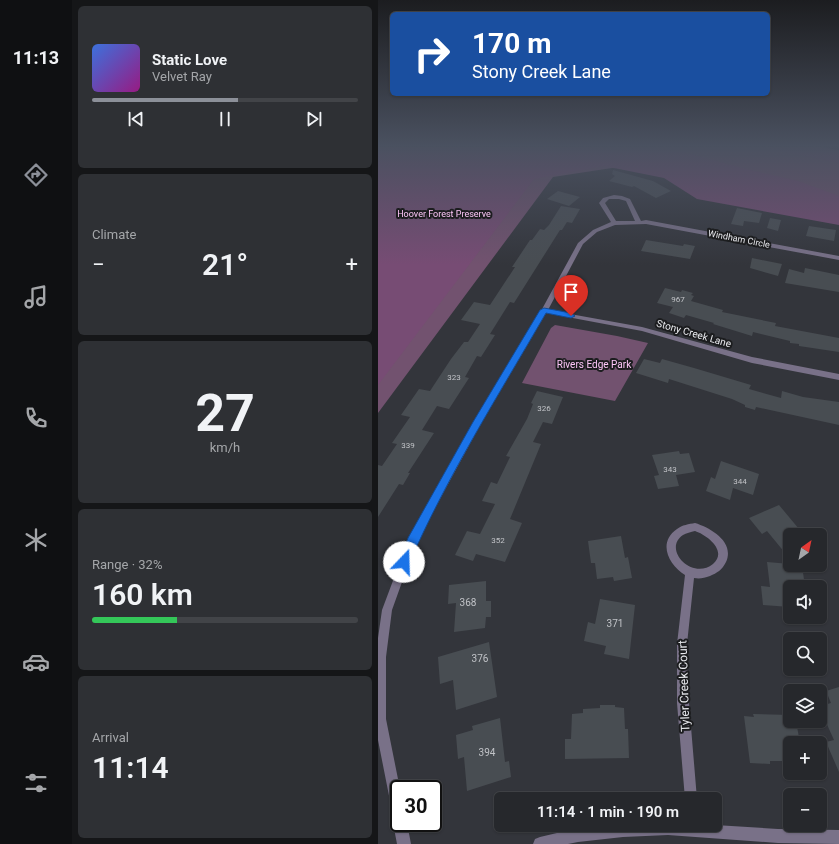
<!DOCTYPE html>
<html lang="en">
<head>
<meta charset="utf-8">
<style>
  :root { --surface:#26282c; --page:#2e3034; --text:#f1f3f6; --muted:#a4a6a9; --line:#424448; --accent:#8c9099 }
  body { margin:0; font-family:Roboto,sans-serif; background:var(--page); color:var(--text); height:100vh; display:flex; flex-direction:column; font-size:15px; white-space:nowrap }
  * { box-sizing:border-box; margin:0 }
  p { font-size:13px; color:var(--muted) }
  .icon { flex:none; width:22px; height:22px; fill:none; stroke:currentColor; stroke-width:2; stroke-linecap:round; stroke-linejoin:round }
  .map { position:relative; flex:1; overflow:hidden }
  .sheet { display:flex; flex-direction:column; gap:6px; padding:6px; background:#151618; width:306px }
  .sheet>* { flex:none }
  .banner { position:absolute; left:12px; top:12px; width:380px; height:84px; border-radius:6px; box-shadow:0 1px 3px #0004,0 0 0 1px var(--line); background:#1a4fa0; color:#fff; overflow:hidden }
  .needle { width:26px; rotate:33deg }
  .controls { position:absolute; left:405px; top:528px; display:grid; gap:8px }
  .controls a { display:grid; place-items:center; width:44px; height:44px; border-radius:6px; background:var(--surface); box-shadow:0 1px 3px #0004,0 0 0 1px var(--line); font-size:20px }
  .speed { position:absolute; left:12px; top:780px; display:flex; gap:8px; font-size:20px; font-weight:700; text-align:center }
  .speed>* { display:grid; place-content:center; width:52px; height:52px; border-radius:50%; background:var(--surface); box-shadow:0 1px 3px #0004,0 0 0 1px var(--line); line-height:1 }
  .speed .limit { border:2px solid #111; border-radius:6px; background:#fff; color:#111 }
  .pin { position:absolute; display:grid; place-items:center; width:34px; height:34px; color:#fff; margin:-41px -17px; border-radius:50% 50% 50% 0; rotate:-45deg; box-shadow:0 0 4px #0007 }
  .pin .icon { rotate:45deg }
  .me { position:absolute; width:44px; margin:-22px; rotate:21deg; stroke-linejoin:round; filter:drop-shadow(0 0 3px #0008) }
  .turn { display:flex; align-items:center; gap:14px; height:84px; padding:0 16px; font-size:18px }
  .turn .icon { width:52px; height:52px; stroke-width:2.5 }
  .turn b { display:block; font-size:28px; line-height:34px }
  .big { font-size:30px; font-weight:600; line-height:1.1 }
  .sheet .widget { flex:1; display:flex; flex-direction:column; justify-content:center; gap:6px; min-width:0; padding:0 14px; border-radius:6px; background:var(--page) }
  .sheet .dial { align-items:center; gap:0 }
  .dial b { font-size:52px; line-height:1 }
  .song { display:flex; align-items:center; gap:12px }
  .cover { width:48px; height:48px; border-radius:6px; background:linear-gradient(135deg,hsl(220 70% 55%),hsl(310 70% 35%)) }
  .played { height:4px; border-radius:2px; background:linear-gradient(90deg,var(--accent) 55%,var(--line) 55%) }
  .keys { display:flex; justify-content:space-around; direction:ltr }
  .heat { display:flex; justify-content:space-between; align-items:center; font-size:22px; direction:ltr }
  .charge { height:6px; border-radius:3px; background:linear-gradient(90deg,#34c759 32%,var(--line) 0) }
  .trip { position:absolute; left:116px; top:792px; width:228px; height:40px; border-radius:6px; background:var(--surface); box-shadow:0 1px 3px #0004,0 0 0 1px var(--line); font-weight:600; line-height:40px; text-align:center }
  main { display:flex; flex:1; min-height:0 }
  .tab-bar { display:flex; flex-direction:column; width:72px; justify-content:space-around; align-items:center; background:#0f1012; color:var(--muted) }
  .tab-bar .icon { width:28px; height:28px }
  .tab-bar .current { color:var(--accent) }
  .tab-bar b { font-size:18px; color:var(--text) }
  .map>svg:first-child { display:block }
  .green { fill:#72526f }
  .forest { fill:#774c74 }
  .building { fill:#484d52 }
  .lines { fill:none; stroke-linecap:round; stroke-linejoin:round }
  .minor { fill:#797188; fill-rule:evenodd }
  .route { fill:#1a73e8; stroke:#114b97 }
  .labels { text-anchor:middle; stroke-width:4; stroke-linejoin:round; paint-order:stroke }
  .number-label { font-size:8px; fill:#c1c3c7 }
  .far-park-label { font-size:9px; fill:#fdc6f8; stroke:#1c1d1f }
  .far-street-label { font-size:9px; fill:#e9eaee; stroke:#1c1d1f }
  .street-label { font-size:10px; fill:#e9eaee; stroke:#1c1d1f }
  .park-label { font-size:10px; fill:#fdc6f8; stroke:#1c1d1f }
  .near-number-label { font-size:10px; fill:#c1c3c7 }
  .near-street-label { font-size:12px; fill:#e9eaee; stroke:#1c1d1f }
</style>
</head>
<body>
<main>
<nav class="tab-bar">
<b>11:13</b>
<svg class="icon current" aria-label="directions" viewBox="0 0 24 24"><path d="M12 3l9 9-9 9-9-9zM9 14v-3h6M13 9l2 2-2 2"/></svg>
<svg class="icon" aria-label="music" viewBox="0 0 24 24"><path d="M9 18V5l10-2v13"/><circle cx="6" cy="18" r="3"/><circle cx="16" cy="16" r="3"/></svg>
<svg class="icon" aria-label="phone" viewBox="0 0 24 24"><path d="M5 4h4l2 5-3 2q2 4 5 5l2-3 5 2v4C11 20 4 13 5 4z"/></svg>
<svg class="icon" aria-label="climate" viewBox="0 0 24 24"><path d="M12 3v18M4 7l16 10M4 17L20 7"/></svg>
<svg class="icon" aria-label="car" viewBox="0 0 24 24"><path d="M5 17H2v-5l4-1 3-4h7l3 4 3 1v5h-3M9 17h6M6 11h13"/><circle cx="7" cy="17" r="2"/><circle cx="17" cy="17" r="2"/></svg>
<svg class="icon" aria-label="filters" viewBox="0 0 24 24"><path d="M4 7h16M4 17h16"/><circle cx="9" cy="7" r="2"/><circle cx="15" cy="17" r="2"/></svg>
</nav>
<section class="sheet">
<div class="widget">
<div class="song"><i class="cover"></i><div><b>Static Love</b><p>Velvet Ray</p></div></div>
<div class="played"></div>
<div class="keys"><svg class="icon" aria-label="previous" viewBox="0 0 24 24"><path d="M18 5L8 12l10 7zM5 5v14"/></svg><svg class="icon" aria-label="pause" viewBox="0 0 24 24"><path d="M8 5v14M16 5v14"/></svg><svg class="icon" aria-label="next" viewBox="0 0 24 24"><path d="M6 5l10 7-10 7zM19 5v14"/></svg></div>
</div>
<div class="widget"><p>Climate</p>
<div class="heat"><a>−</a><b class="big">21°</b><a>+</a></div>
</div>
<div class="widget dial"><b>27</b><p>km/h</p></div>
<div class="widget"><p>Range · 32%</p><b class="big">160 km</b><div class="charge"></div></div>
<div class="widget"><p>Arrival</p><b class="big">11:14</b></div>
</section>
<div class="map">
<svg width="461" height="844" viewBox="0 0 461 844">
  <rect width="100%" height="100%" fill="#33353b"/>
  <path class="green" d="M0 147H435L461 151V219L291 174 247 166 175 177 0 413Z
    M177 325 239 336 270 343 237 401 144 383 173 328Z"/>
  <path class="forest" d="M0 147H224L237 151 259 148 302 151 368 169 420 181 461 196V225L319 199 286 178 226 166 156 179 0 385Z
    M383 147H443L461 150V163Z"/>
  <path class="building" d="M235 170 275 181 293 191 278 198 256 186 254 187 231 181 237 176 234 174Z
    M180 191 202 197 191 206 169 199Z
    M183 206 202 209 194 223 189 222 184 230H182L136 303 132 302 112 334 117 335 103 357 99 356 87 377 91 378 71 409 59 406 44 430 56 433 30 473H32L25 485 21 484 0 517V465L4 466 19 444 14 443 32 417 23 415 41 389 52 391 73 359 86 342H90L102 324 83 320 96 302 112 305 137 267H134L152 240H154L162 229 166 230 171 225Z
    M359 208 384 213 381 223 366 221 365 226 353 224Z
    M392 218 403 220 400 231 389 228Z
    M431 226 458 230 456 241 428 236Z
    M268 240 305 246 306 244 317 246 312 259 263 251Z
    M374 258 404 264 400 276 372 268Z
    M427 268 461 275V292L407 283 411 269 426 273Z
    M287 288 303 292 304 290 315 293 313 295 316 296 313 301 345 310 344 312 398 323 397 326 461 338V352L421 346V344L412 343V341L375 332 374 336 335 324 336 323 308 315 306 318 291 313 295 307 279 303Z
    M266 359 282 363 284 359 316 368 373 385 371 389 403 398 404 391 425 397 461 402V425L378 407 377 410 367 407V405L354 399 291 379 290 383 258 373Z
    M159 391 185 397 174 424 165 422 155 442 163 444 132 519 144 523 127 562 98 554 95 561 77 555 89 531 102 534 117 504 104 501 113 482 119 484 132 457 128 456 149 419 155 404 153 403Z
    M301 451 302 454 311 453 317 472 298 475 301 486 280 489 276 476 281 475 274 455Z
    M343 461 381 474 375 495 355 488 352 500 328 491 333 477 337 479Z
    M401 505 426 535H412V559L389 531 384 534 371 518Z
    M243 536 247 558 250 557 254 578 236 581 235 577 219 579 217 563H213L210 541Z
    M389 562 424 565 427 587H412V607L385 605 383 586 392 587Z
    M108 581V601H113V617H108L107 628 76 632 78 603 70 604 71 585Z
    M222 599 257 605 251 659 226 654 228 646 206 641 210 622 217 624Z
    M111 642 119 697 78 710 75 680 62 684 60 657Z
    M461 687V772L448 742 456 740 442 709V706L453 703 448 691Z
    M222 705H237V707L246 708 247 729H250L251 758 187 759V739H193L194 714 205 713V709L222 708Z
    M375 714 412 715V721H418L422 743H412V761H392V764L372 763 366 716 376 717Z
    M122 718 127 762 131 761 133 777 89 791 86 757 80 759 78 735 95 730 94 726Z"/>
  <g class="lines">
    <path class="minor" d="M236 195 244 196 252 199 263 221 268 220 461 256V260L268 224 237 225 219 232 205 244 170 310 264 327 374 357 461 374V380L374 363 264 331 168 313 101 427 38 543 14 610 8 657V719L22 789 21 823H29L33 844H19L15 823 16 821 0 740V638L4 610 31 538 95 423 163 311 200 243 215 230 233 222 221 203 225 198ZM231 199H241L248 201 257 221H238L227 203Z
      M317 523C333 528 357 542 348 562 344 570 339 573 332 576 326 578 322 579 316 578L309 644 311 703 319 799H307L299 703V644L307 575C291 565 279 543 299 529 304 525 311 524 317 523ZM317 531C329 535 350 551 335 564 314 581 284 549 305 535 308 533 313 532 317 531Z
      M231 825H337L400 829 461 830V844L400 843 290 835 245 837 200 842 190 844H155L157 839 162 837 200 828Z"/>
  </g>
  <linearGradient id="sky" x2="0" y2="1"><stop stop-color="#1c1d20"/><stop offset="0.55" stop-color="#4a5160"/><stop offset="1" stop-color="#4a5160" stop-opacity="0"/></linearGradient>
  <rect width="461" height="265" fill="url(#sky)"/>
  <path class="route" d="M166 308 193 313 197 316 193 318 168 313C120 396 68 478 30 566L26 567 22 566 21 562 30 538 95 422 162 310Z"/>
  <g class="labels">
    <g class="number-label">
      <text x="300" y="302">967</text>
      <text x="76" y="380">323</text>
      <text x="166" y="411">326</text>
      <text x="30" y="448">339</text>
      <text x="292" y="472">343</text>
      <text x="362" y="484">344</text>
      <text x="120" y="543">352</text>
    </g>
    <g class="far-park-label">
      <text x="66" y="217">Hoover Forest Preserve</text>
    </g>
    <g class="far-street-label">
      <text transform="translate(361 239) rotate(11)" y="3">Windham Circle</text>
    </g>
    <g class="street-label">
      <text transform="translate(316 333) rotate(16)" y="4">Stony Creek Lane</text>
    </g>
    <g class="park-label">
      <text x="216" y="368">Rivers Edge Park</text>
    </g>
    <g class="near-number-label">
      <text x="90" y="606">368</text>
      <text x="237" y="627">371</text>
      <text x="102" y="662">376</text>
      <text x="109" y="756">394</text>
    </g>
    <g class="near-street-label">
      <text transform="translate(306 686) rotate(-92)" y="4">Tyler Creek Court</text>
    </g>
  </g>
</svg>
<div class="controls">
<a><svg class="needle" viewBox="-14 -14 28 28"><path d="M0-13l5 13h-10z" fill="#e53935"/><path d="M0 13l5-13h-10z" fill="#a4a6a9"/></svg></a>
<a><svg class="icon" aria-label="sound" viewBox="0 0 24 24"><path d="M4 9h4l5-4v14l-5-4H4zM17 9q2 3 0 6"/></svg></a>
<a><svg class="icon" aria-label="search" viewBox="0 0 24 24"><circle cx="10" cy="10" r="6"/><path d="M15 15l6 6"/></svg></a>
<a><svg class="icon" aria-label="layers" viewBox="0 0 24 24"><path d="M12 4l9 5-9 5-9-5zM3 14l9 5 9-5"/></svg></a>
<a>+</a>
<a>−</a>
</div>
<div class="speed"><div class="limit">30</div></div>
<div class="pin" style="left:193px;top:316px;background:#d93025"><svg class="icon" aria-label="arrive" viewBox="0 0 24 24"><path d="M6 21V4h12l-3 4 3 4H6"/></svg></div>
<svg class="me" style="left:26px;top:562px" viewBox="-20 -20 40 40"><circle r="19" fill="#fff"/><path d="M0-13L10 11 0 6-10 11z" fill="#1a73e8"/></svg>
<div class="trip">11:14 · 1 min · 190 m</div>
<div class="banner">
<div class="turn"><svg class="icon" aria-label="right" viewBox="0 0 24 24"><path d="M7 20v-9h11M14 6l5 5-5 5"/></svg><div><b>170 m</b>Stony Creek Lane</div></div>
</div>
</div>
</main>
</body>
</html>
